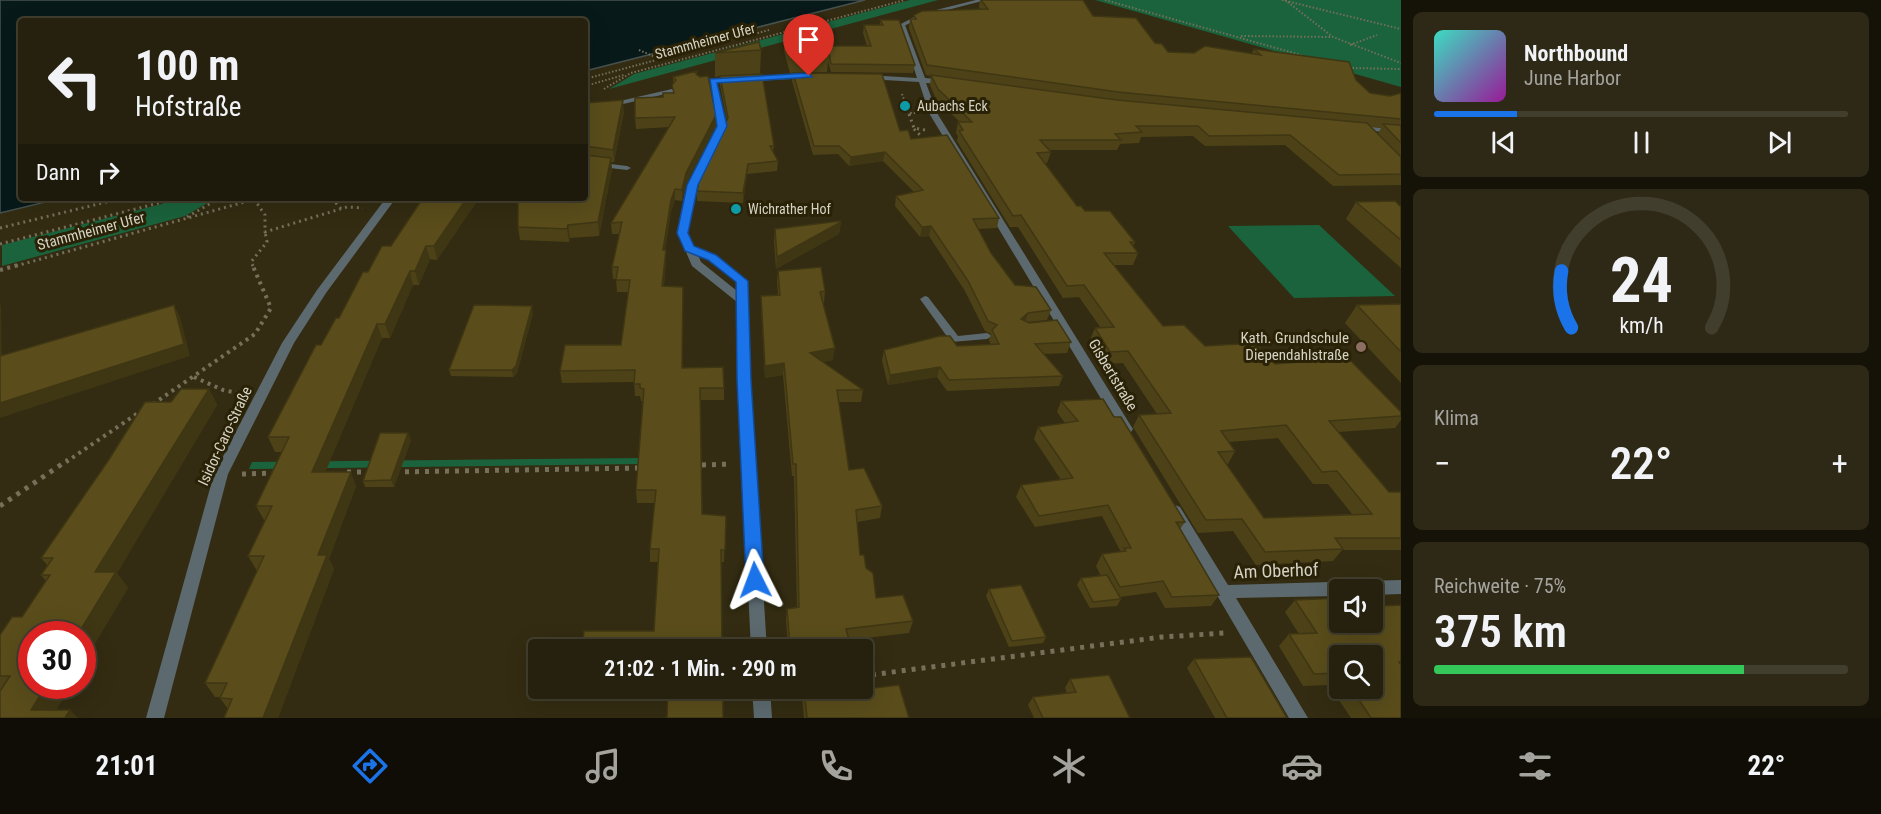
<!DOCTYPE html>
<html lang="de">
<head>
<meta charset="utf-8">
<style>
  :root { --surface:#26210e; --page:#2e2917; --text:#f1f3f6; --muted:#a4a39e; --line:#423e2e; --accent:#1a73e8 }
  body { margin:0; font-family:"Roboto Condensed",sans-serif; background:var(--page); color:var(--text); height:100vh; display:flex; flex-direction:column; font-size:22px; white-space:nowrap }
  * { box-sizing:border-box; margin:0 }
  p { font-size:20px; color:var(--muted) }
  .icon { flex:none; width:33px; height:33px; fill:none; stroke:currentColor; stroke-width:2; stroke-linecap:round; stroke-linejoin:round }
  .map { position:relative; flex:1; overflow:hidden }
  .drawer { display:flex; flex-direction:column; gap:12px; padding:12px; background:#151208; width:480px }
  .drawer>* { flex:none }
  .banner { position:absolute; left:18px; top:18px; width:570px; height:183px; border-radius:6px; box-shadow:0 6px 24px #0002,0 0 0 2px var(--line); background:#26210e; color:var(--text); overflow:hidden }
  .fabs { position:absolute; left:1329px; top:579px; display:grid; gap:12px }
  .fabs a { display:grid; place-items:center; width:54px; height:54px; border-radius:6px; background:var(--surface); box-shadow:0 6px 24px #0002,0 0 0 2px var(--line); font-size:30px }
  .speed { position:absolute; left:18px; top:621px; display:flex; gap:12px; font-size:30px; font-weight:700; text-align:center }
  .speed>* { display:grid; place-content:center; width:78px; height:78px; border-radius:50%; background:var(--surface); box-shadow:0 6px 24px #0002,0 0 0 2px var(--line); line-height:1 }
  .speed .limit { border:9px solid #d22; background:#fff; color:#111 }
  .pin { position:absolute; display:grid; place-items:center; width:51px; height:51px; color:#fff; margin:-62px -26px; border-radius:50% 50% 50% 0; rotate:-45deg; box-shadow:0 0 6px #0007 }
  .pin .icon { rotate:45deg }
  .me { position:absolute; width:66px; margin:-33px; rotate:357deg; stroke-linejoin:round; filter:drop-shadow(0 0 4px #0008) }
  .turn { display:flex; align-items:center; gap:21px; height:126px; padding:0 18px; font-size:27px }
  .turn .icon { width:78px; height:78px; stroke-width:2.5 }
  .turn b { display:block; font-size:42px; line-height:51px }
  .then { display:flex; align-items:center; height:57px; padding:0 18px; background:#0003; gap:12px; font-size:22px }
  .big { font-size:45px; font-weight:600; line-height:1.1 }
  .drawer .card { flex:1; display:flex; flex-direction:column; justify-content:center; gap:9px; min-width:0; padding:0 21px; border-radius:9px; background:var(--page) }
  .drawer .dial { align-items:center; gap:0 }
  .dial svg { height:156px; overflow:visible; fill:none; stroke:var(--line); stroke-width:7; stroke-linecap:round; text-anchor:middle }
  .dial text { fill:var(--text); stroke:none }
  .song { display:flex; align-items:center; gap:18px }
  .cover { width:72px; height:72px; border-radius:9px; background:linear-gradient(135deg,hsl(170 70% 55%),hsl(300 70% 35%)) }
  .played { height:6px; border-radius:3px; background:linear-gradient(90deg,var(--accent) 20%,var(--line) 20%) }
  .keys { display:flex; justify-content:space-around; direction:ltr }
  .heat { display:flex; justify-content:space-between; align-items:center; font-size:33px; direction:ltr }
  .charge { height:9px; border-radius:4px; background:linear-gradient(90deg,#34c759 75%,var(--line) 0) }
  .trip { position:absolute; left:528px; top:639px; width:345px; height:60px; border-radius:6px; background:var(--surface); box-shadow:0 6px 24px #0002,0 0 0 2px var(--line); font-weight:600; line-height:60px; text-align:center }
  .tab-bar { display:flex; height:96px; justify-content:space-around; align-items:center; background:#0f0d06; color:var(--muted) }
  .tab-bar .icon { width:42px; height:42px }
  .tab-bar .on { color:var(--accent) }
  .tab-bar b { font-size:27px; color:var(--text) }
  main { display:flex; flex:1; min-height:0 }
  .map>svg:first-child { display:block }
  .green { fill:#1a633c }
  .water { fill:#08191a; stroke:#46514d; stroke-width:1.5 }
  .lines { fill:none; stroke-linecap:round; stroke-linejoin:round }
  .path-far3 { stroke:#76705b; stroke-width:2; stroke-dasharray:1.5 2; stroke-linecap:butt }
  .path-far2 { stroke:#76705b; stroke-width:3; stroke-dasharray:2 4; stroke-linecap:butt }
  .path-far1 { stroke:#76705b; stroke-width:4; stroke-dasharray:3 4.5; stroke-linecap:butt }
  .path { stroke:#76705b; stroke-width:5; stroke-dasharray:4 6; stroke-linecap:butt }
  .lane { fill:#5c6a70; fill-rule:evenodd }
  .street { fill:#5c6a70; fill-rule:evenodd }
  .wall { fill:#4d4217; fill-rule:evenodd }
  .shaded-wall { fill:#3f3613 }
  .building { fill:#5a4d1b; stroke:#3f3613; stroke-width:1.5; fill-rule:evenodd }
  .route { fill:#1a73e8; stroke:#114b97; stroke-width:1.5 }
  .culture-dot { fill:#0f9aa8; stroke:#292207; stroke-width:2 }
  .education-dot { fill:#8d6e63; stroke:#292207; stroke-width:2 }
  .labels { text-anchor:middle; stroke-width:6; stroke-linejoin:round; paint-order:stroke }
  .far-street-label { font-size:14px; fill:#d7d3c4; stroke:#292207 }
  .far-poi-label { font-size:14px; fill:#d7d3c4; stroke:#292207; text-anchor:start }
  .street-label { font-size:15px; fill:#d7d3c4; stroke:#292207 }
  .poi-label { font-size:15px; fill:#d7d3c4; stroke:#292207; text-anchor:end }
  .near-street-label { font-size:18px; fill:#d7d3c4; stroke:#292207 }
</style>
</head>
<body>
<main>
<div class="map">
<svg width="1401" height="718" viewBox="0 0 1401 718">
  <rect width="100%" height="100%" fill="#332c12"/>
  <path class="green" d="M910 0H938L609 89 634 74Z
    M1095 0H1401V87Z
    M185 198H216L185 216 2 266V245Z
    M1319 225 1395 296 1294 298 1228 226Z
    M640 458 639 464 249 469 252 462Z"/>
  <path class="water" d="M0 0H865L585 71V21H21V198H62L0 213Z"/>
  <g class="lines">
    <path class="path-far3" d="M1105 0 1301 55
      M1282 0 1401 29
      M1285 0 1333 37 1401 63
      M1241 36 1332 37
      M1350 45 1377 35
      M639 50 660 59
      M1349 68 1401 69
      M585 79 769 30
      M585 86 624 75
      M604 89 631 73 905 0
      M902 94 909 113
      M910 115 909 113H916"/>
    <path class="path-far2" d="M909 114 914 128 925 130
      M914 129 922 137
      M332 198 341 209
      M254 199 265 215V232L347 207 363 208
      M187 217 220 198
      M0 228 123 198
      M0 244 178 198
      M16 266 259 198
      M253 266 251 262 267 242 265 232"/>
    <path class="path-far1" d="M0 270 22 264
      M194 377 223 390 243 394
      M153 404 255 334 271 308 252 264
      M66 462 141 411"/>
    <path class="path" d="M702 465 730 464
      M347 472H369
      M395 472 640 468
      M242 474 276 473
      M0 506 68 460
      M862 676 1162 637 1225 633"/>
    <path class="lane" d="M976 0H986L924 16 904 26 899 25 920 14Z
      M672 89 674 90V92L585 113V109Z
      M585 161 627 166 631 168 627 170 585 165Z
      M925 296 928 297 958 336 987 333 992 336 987 339 951 342 920 299Z"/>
    <path class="street" d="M900 24 905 25 925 78 946 80 950 82 946 84 926 83 937 113 1131 426 1133 429 1131 432H1121L929 113 919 82 867 79 863 77 867 75 917 78Z
      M808 74H811V78L717 83 726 126 698 185 688 233 694 247 716 255 747 281 750 380 767 650H751L738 380 737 302 692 266 678 233 688 185 718 126 710 79ZM698 255 708 259 737 282V291L701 262Z
      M1354 125 1401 130V134L1357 129 1353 127Z
      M386 198H396L326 293 294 343 228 474 164 718H146L214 474 282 343 317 290Z
      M1175 505 1180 507 1228 585 1401 580V594L1372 595V590H1340V596L1236 598 1308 718H1289L1170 515 1168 511 1170 507Z
      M752 688H770L772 718H754Z"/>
  </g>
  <path class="wall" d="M980 0H1083L1093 16 1155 43 1168 52 1194 53H1252L1254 49 1356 80 1370 93 1390 96 1401 93V185L1333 186 1285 145 1205 146 1193 136 1141 137 1139 143 1120 144 1117 150H1049L1051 152 1047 163H1045L1077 206 1135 242 1133 246 1138 253 1133 265H1113L1163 326 1205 346 1275 364 1401 412V420L1395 428 1338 432 1389 492H1401V550H1342L1333 561 1256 565 1233 531 1198 533 1133 427 1139 415 1157 414 1123 363 1105 364 1090 340 1095 328H1101L1079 297 1063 298 1018 227H1010L957 141 958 136 956 133 958 122H960L936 99 930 85 931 76 926 75 909 28 910 19H914V15L980 9 979 7ZM1371 127 1381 128 1378 134ZM1278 438 1313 484H1328L1352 514 1264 518 1226 464H1228L1235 451 1229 442Z
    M880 20 915 65 913 73 831 72 828 61 827 72 790 73 784 51 785 34 827 54 828 46H867L863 33 864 25H880Z
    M761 50 760 74 774 146 773 152 778 161 777 171 747 174 743 203 697 201V191L727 121 720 85V76L715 77V53Z
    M697 71V75L716 126 686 184 682 201 675 200 671 211 665 250 666 261 664 286 683 368 724 388V400H700L702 514 726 516 724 562H721L654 631 658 562H650V549L655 503H637L636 490 643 401H641L640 396H635L634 382 562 383 560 371 621 345 628 292H617L616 279H613L612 267 620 234H612L611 223 669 127 636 129 635 118 663 97 673 93V77Z
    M793 73 900 131 911 139 999 218 997 228 978 229 991 253 1015 285 1051 310 1047 320 1027 322 1071 342 1067 353 1044 354 1063 376 1059 386 947 391 937 377 888 385 882 361 884 350 991 345 989 340 991 334 985 331 965 291 929 236 920 237 895 206 896 196 914 192 883 161 849 166 838 154 813 155 792 81Z
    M585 103 624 112 614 162H611L612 170 599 236 570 238 569 242 520 240 518 227V203L477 201 437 260 430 259 419 285H413L390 338H382L325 472 356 486 329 559 334 569 278 718H224L228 709 220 698 221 697H215L205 683 257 571 248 556 265 520H264L256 506 282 452H275L268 437 321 345 368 272 391 246 423 198H585Z
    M1356 202 1401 207V268L1346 219Z
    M841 222 839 234 776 269 774 242 775 229Z
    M778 271 825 291 824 303H823L833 360 823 362 863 390 861 402H839L849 470 882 506 880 518 857 522 860 555 866 568 876 598 913 621 909 633 849 640 847 650H788L786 620 787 609 797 607 794 476H792L783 375 765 378 761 308V296L778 295 777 282Z
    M1401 304V383L1345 323 1357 305Z
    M533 313 517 373 513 377 451 376 449 370Z
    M209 389 217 405 117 573 128 588 82 665V634L71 686 56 710 78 718 0 691V635L22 617 46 581 41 575 48 566 41 558 108 461 171 402Z
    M1061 401 1114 417 1185 522 1180 529 1219 595 1211 606 1165 608 1156 592 1120 597 1121 599 1117 606 1090 608 1077 585 1081 578 1101 576 1096 566 1102 554 1121 552 1102 516 1035 527 1016 497 1021 485 1061 480 1034 439 1038 427 1065 423 1057 412Z
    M411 440 394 487H365L363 481Z
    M989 589 1046 637 1043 643 1009 647 986 596Z
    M1295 600 1378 606 1401 605V718H1351L1329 685 1303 686 1279 646 1289 634H1299L1285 612ZM1340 656 1372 688H1340Z
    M1194 659 1287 718H1215L1187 668Z
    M1070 679 1130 718H1034L1028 705 1033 697 1067 693 1065 688Z
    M587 688H723L667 700H589Z
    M804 688H874L909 718H804L802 698Z"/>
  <path class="shaded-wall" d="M623 100 624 112 614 162 613 150Z
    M716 115V126L686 184 682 201V190L686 173Z
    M885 152 883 161 849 166 851 157Z
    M611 158 612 170 599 236 598 222Z
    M748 164 747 174 743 203V193Z
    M675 189V200L671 211 663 261V250L671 200Z
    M467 198H476L477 201 437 260 434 246Z
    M841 222 839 234 776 269 777 257Z
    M568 225 570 238 569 242 567 229Z
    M931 226 929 236 920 237 922 227Z
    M426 246 430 259 419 285 415 271Z
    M666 250V261L663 298 662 286Z
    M410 271 413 285 390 338 385 324Z
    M0 304 1 306 2 369 0 367Z
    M174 305 180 317 190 356 0 418V403Z
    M532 306 533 313 517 373 513 377 512 370Z
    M1028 313 1025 323 1021 319Z
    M377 324 382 338 319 487 312 472Z
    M835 348 833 360 809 365 810 353Z
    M784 363 783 375 765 378V366Z
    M940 367 937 377 888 385 890 375Z
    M209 389 217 405 117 573 128 588 82 665V634H78L95 572Z
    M408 433 411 440 394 487 391 480Z
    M351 472 356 486 329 559 334 569 278 718H263L318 555Z
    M46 686H71L51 718 31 710Z
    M70 710 78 718H65Z"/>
  <path class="building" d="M981 0H1083L1093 16 1136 18 1155 43 1162 44 1168 52 1194 53 1205 46 1261 55 1254 49 1349 62 1356 80 1370 93 1390 96 1401 93V119L1118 92 927 65 910 19H916L914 15 922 11 988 9Z
    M880 20H899L915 65 831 64 828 46H871L864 25H883Z
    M785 34 829 55 791 56Z
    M759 42 761 50 715 53Z
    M697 71 696 74 700 77 708 76 716 115 686 173 682 190 675 189 671 200 663 250H666L662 286 683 287 682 368 723 367 724 388H700L702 514 726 516 725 550H721L722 650H582L584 631H654L659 549H650L656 490H636L644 389 640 388V384H634L635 370 560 371 565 345H621L630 280H616L618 267H612L622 222 611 223 675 117 635 118V98L663 97V93H674L672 85 676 80 673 77Z
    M793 73 882 74 900 131 908 130 911 139 947 135 999 218 973 219 991 253 1015 285 1036 287 1051 310 1028 313 1021 319 1029 323 1057 320 1071 342 1035 344 1063 376 949 380 940 367 890 375 884 350 940 336H950L957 346 999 344 992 330 997 325 988 321 968 281 931 226 922 227 896 196 923 190 885 152 851 157 839 146H814Z
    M762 74 774 146H770L778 161 748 164 743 193 697 191 700 176 728 118 720 76Z
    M931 75 1117 100 1367 123 1401 157V174L1339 175 1290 135 1209 136 1198 126H1136L1142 132 1115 134 1121 140H1040L1051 152 1037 153 1077 206H1081L1085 211H1110L1135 242H1130L1138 253H1104L1163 326 1184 325 1205 346 1255 343 1275 364 1348 358 1401 412V416L1329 421 1389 492H1401V538H1335L1343 549 1265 552 1242 519 1206 520 1139 415 1171 413 1128 351 1110 352 1095 328 1114 327 1084 285 1067 286 1021 215 1013 216 959 131 963 130 958 122H972L938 89ZM1286 425 1322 472 1337 471 1372 514 1264 518 1218 452 1235 451 1221 431Z
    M623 100 613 150 585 146V103Z
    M1383 124 1401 125V143Z
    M585 155 611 158 598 222 568 225 567 229 518 227V198H585Z
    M423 198H467L434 246H426L415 271H410L385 324H377L312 472H351L318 555H327L263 718H224L232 699 220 698 227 683H205L264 556H248L272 506H256L289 437H268L316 345H321L336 318H339L363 272H368L382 246H391Z
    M1395 201 1401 207V240L1356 202Z
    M840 221 841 222 777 257 775 229Z
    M821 267 825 291 820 292 835 348 810 353 863 390H837L849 470 864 468 882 506 856 510 860 555H864L866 568 873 573 876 598 903 595 913 621 846 629 849 640 790 647 787 609 799 607 796 464H793L784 363 765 366 761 296 780 295 778 271Z
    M1401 304V352L1357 305Z
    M174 305 184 344 0 403V356Z
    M474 305 532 306 516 366 512 370H449Z
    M181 389H209L95 572H116L78 634H32V686H46L31 710H70L65 718H0V691L10 676H0V635L12 617H22L50 575H41L53 558H41L108 461 145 402H171Z
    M1103 399 1114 417H1121L1185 522H1176L1219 595 1172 597 1163 581 1120 587 1102 554 1126 551 1124 548H1131L1108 505 1039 516 1021 485 1073 478 1038 427 1078 421 1061 401Z
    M380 433H408L391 480 363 481Z
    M1107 575 1121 599 1093 602 1081 578Z
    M1021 585 1046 637 1012 641 989 589Z
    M1340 598V622H1372V598L1378 606 1401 605V662H1399L1401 665V718H1371L1351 688H1372V656H1340V673L1314 674 1289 634 1317 633 1295 600Z
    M1251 657 1287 718H1227L1194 659Z
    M1109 675 1130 718H1043L1033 697 1076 692 1070 679Z
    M873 680 874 688 899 685 909 718H807L804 688H862V681Z
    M645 688H723V718H667L668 689Z"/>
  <path class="route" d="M809 73 812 77 717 83 727 126 698 185 688 233 694 246 716 255 748 281 751 380 764 580 761 585 755 587 749 585 746 580 737 380 736 282 708 260 685 251 677 233 687 185 717 126 710 79Z"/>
  <g class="culture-dot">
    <circle cx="905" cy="106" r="6"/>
    <circle cx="736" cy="209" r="6"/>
  </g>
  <circle class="education-dot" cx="1361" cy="347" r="6"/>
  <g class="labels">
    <g class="far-street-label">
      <text transform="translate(705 41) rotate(-15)" y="5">Stammheimer Ufer</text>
    </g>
    <g class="far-poi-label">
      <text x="917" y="111">Aubachs Eck</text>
      <text x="748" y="214">Wichrather Hof</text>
    </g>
    <g class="street-label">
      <text transform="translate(91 231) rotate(-15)" y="5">Stammheimer Ufer</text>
      <text transform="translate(1113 375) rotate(59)" y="5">Gisbertstraße</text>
      <text transform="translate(225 436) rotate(-65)" y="5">Isidor-Caro-Straße</text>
    </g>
    <g class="poi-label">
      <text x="1349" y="343">Kath. Grundschule<tspan x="1349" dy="17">Diependahlstraße</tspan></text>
    </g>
    <g class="near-street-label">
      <text transform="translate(1276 571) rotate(-2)" y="6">Am Oberhof</text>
    </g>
  </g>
</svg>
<div class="fabs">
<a><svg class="icon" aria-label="sound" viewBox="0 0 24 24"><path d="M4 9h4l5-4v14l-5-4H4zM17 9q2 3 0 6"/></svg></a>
<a><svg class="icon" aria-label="search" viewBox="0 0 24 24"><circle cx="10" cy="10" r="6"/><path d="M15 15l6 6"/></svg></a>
</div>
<div class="speed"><div class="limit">30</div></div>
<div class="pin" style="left:809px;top:76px;background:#d93025"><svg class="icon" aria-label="arrive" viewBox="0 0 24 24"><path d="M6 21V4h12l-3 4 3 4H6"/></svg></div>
<svg class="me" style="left:755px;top:580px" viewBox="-20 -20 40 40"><path d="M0-17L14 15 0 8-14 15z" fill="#1a73e8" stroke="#fff" stroke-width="4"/></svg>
<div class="trip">21:02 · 1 Min. · 290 m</div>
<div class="banner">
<div class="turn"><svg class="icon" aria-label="left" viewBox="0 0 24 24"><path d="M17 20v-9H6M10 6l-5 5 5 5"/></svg><div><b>100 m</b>Hofstraße</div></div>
<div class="then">Dann<svg class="icon" aria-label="right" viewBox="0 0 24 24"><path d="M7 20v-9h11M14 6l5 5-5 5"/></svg></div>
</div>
</div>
<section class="drawer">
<div class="card">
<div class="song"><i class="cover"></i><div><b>Northbound</b><p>June Harbor</p></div></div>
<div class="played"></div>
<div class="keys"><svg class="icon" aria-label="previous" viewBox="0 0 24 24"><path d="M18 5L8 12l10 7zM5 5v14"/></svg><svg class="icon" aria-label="pause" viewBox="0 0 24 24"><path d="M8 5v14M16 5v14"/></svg><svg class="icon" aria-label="next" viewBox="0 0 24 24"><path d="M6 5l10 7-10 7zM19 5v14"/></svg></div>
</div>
<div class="card dial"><svg viewBox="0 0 100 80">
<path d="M14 69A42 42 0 1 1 86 69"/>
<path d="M14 69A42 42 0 0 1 9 40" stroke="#1a73e8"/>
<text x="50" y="56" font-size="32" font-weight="700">24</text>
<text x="50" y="72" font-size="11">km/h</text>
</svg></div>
<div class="card"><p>Klima</p>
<div class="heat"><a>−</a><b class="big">22°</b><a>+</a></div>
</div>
<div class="card"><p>Reichweite · 75%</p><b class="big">375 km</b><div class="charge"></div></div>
</section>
</main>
<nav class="tab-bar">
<b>21:01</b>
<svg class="icon on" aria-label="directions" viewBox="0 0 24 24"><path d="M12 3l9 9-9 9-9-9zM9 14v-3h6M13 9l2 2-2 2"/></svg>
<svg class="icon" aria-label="music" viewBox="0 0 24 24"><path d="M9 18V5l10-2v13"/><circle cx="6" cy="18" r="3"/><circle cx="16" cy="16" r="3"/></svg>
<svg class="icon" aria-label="phone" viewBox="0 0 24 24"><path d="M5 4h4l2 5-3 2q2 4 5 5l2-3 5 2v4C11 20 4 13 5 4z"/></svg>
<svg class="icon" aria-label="climate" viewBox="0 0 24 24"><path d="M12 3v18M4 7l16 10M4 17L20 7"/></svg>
<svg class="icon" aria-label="car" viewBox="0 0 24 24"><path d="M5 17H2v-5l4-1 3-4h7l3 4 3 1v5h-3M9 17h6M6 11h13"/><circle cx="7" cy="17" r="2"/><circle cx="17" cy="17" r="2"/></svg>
<svg class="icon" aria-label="filters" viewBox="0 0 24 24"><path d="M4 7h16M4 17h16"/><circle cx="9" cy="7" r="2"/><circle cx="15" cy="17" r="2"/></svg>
<b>22°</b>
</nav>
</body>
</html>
